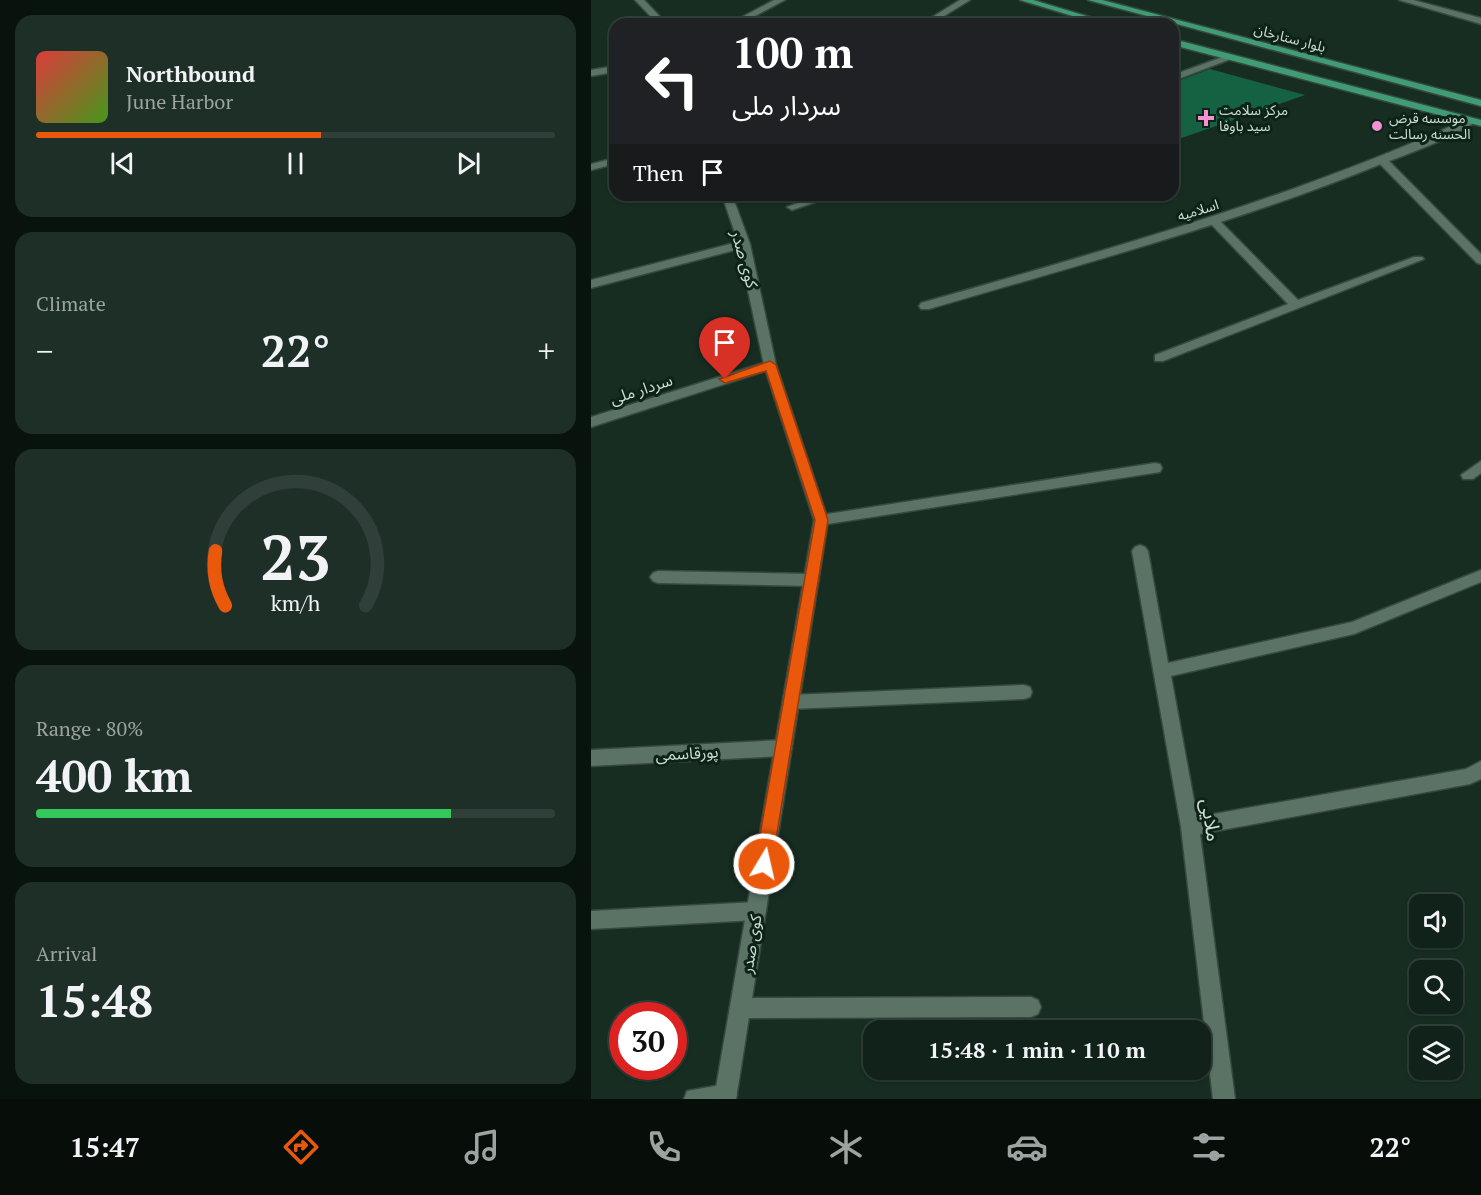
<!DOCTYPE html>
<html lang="en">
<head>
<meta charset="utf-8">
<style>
  :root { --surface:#11221a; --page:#1e2f27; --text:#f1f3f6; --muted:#9ca4a2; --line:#303f39; --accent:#ea580c }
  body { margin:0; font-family:"PT Serif","Noto Sans Arabic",serif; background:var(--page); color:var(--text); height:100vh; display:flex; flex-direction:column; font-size:22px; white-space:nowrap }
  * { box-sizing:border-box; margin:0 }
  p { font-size:20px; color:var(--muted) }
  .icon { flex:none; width:33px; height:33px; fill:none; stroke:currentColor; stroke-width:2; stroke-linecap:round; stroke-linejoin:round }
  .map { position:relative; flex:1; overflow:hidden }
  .panel { display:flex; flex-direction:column; gap:15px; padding:15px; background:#09130e; width:591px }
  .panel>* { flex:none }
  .banner { position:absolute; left:18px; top:18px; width:570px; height:183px; border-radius:18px; box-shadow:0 2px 4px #0004,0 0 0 2px var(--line); background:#202124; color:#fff; overflow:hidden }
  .fabs { position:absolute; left:818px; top:894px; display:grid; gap:12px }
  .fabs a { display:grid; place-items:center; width:54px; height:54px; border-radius:12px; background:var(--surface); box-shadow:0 2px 4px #0004,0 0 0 2px var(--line); font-size:30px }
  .speed { position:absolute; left:18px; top:1002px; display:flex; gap:12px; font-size:30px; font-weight:700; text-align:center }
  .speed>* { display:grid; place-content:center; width:78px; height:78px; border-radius:50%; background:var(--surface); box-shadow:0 2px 4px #0004,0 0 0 2px var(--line); line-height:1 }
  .speed .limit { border:9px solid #d22; background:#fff; color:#111 }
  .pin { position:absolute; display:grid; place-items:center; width:51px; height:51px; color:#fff; margin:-62px -26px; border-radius:50% 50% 50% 0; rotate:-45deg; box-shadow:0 0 6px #0007 }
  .pin .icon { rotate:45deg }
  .me { position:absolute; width:66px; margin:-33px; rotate:9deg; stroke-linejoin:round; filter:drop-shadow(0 0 4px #0008) }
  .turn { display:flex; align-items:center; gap:21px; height:126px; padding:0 24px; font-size:27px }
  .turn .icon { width:78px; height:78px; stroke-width:2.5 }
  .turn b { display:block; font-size:42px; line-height:51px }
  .then { display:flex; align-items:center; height:57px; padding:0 24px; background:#0003; gap:12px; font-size:22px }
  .big { font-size:45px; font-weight:600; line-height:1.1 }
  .panel .tile { flex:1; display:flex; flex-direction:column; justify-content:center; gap:9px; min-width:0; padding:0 21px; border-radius:18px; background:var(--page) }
  .panel .dial { align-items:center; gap:0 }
  .dial svg { height:156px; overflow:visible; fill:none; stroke:var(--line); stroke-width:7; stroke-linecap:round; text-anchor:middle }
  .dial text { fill:var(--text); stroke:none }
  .song { display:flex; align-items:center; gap:18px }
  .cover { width:72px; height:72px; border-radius:9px; background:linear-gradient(135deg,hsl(0 70% 55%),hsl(100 70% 35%)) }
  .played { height:6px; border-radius:3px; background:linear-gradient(90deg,var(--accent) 55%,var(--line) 55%) }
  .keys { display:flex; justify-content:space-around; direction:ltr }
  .heat { display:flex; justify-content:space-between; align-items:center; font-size:33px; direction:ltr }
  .charge { height:9px; border-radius:4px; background:linear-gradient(90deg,#34c759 80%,var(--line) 0) }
  .trip { position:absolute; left:272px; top:1020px; width:348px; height:60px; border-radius:18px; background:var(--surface); box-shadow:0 2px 4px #0004,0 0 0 2px var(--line); font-weight:600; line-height:60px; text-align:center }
  .tabs { display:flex; height:96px; justify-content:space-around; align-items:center; background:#070e0a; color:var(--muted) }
  .tabs .icon { width:42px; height:42px }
  .tabs .active { color:var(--accent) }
  .tabs b { font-size:27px; color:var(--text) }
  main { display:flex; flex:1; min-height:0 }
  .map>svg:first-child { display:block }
  .building { fill:#156242 }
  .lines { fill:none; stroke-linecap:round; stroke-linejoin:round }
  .service-casing { stroke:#36493f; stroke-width:3 }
  .minor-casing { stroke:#36493f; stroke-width:3 }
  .tertiary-casing { stroke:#36493f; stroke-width:3 }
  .primary-casing { stroke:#36493f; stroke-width:3 }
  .service { fill:#5a7365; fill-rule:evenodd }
  .minor { fill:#5a7365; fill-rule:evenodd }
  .tertiary { fill:#5a7365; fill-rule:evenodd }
  .primary { fill:#409c74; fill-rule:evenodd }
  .route { fill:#ea580c; stroke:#983908; stroke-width:1.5 }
  .poi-dot { fill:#f491d3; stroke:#0d2318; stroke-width:2 }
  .labels { text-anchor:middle; stroke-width:6; stroke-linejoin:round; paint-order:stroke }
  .far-street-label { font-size:14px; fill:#cedcd4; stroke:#0d2318 }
  .far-poi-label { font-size:14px; fill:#cedcd4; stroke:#0d2318; text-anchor:start }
  .street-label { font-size:16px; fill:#cedcd4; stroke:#0d2318 }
  .near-street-label { font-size:20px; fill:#cedcd4; stroke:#0d2318 }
</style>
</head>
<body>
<main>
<section class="panel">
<div class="tile">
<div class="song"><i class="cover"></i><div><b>Northbound</b><p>June Harbor</p></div></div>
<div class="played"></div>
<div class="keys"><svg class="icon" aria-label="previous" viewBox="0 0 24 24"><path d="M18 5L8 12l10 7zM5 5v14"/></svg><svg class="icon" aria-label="pause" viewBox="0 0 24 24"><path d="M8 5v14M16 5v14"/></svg><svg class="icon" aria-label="next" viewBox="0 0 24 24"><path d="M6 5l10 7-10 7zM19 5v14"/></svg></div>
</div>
<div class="tile"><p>Climate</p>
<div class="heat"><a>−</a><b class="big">22°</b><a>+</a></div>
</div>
<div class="tile dial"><svg viewBox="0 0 100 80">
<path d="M14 69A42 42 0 1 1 86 69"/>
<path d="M14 69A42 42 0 0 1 9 41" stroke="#ea580c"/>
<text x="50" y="56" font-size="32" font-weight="700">23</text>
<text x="50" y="72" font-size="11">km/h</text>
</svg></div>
<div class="tile"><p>Range · 80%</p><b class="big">400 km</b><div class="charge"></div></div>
<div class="tile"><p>Arrival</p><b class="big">15:48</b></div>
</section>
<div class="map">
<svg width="890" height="1099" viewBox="0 0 890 1099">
  <rect width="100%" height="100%" fill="#172d22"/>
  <path class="building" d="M619 69 714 95 582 141V83Z"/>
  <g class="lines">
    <g class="service-casing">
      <path id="service" d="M183 0H194L149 24H138Z
        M369 0H379L340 24H330Z
        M637 55 645 57 582 81V75Z
        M788 159H796L890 254V264L886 263 788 163Z
        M229 195H245L201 210 196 207Z
        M623 218 627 219 707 300 823 257H831L833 259 572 361H564V355L697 304 619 223 617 221Z
        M564 463 569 464 571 468 569 472 230 525 223 520 230 515Z
        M549 545 554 547 557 551 577 663 761 622 890 570V582L763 634 580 676 606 817 875 769 890 761V779L879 784 609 834 644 1099H622L590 827 541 551 544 547Z
        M67 571 220 574 225 576 228 580 225 584 220 586 67 583 62 581 59 577 62 573Z
        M433 685 439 687 441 692 439 697 433 699 200 709 194 707 192 702 194 697 200 695Z
        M192 740 198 743 201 748 198 753 192 756 0 766V750Z
        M165 902 172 904 175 911 172 918 165 920 0 929V911Z
        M440 997 447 1000 450 1007 447 1014 440 1017 149 1018 142 1015 139 1008 142 1001 149 998Z
        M135 1084 143 1087 146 1095 144 1099H93L96 1091Z"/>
    </g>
    <g class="minor-casing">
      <path id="minor" d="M44 0H53L76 24H67Z
        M24 66V72L0 76V70Z
        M876 119 885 121C869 135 812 156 790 164 643 224 490 264 338 309H330L328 306 330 303C515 250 700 199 876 119Z
        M24 158V164L0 170V164Z
        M131 195H141L159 244 185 365 237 520 145 1099H123L223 520 173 365 148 249 0 288V280L147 242Z
        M890 461V473L882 479H872L870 475Z"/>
    </g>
    <g class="tertiary-casing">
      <path id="tertiary" d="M808 0H822L890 18V24Z
        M179 361 185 365 184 368 0 427V417Z"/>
    </g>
    <g class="primary-casing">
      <path id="primary" d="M429 0H442L522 24H508Z
        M497 0H511L890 100V106Z
        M582 39 890 120V126L582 45Z"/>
    </g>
    <use href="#service" class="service"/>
    <use href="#minor" class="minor"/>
    <use href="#tertiary" class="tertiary"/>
    <use href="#primary" class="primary"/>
  </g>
  <path class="route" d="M179 361 185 365 237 520 181 864 179 870 173 872 167 870 164 864 224 520 175 371 134 383 128 379Z"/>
  <g class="poi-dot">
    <path d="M612 109h6v6h6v6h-6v6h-6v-6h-6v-6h6z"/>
    <circle cx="786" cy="126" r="6"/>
  </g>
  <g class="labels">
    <g class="far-street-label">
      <text transform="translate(699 38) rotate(15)" y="5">بلوار ستارخان</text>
      <text transform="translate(607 210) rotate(-17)" y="5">اسلامیه</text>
    </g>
    <g class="far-poi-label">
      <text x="628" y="115">مرکز سلامت<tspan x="628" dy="16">سید باوفا</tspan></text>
      <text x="798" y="123">موسسه قرض<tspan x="798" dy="16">الحسنه رسالت</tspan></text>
    </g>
    <g class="street-label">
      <text transform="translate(154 259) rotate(74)" y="6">کوی صدر</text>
      <text transform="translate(50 389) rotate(-18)" y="6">سردار ملی</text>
      <text transform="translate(96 753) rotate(-3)" y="6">پورقاسمی</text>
      <text transform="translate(160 944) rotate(-81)" y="6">کوی صدر</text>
    </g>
    <g class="near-street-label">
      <text transform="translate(620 820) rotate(81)" y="7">ملایی</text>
    </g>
  </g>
</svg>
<div class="fabs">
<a><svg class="icon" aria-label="sound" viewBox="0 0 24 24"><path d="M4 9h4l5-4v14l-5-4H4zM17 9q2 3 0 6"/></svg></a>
<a><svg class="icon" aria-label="search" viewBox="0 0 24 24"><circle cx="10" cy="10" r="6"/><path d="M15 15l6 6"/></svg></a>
<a><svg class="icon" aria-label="layers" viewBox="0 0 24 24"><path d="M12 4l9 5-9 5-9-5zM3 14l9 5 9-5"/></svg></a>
</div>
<div class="speed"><div class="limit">30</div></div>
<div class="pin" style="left:134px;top:379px;background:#d93025"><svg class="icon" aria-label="arrive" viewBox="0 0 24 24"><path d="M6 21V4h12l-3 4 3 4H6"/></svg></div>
<svg class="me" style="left:173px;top:864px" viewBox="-20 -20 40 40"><circle r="17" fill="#ea580c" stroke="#fff" stroke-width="3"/><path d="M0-11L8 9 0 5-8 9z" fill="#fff"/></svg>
<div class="trip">15:48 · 1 min · 110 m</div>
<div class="banner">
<div class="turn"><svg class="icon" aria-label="left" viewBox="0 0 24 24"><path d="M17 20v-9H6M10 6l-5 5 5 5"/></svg><div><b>100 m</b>سردار ملی</div></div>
<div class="then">Then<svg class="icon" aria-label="arrive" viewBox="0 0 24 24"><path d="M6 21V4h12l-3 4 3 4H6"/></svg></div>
</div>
</div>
</main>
<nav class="tabs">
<b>15:47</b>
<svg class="icon active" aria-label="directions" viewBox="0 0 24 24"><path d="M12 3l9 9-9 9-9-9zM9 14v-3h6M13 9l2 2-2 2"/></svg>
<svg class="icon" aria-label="music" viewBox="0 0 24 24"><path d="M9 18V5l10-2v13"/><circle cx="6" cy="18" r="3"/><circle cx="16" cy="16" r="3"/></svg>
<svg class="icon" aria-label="phone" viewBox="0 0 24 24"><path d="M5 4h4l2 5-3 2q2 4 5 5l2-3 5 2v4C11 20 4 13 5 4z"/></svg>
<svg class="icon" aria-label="climate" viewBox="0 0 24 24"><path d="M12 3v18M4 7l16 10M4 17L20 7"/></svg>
<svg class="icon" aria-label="car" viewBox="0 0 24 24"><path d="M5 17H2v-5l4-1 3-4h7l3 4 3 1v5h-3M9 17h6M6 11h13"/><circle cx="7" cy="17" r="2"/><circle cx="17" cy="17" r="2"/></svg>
<svg class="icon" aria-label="filters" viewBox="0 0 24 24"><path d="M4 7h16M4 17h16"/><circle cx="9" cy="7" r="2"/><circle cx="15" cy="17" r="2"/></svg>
<b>22°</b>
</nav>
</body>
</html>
